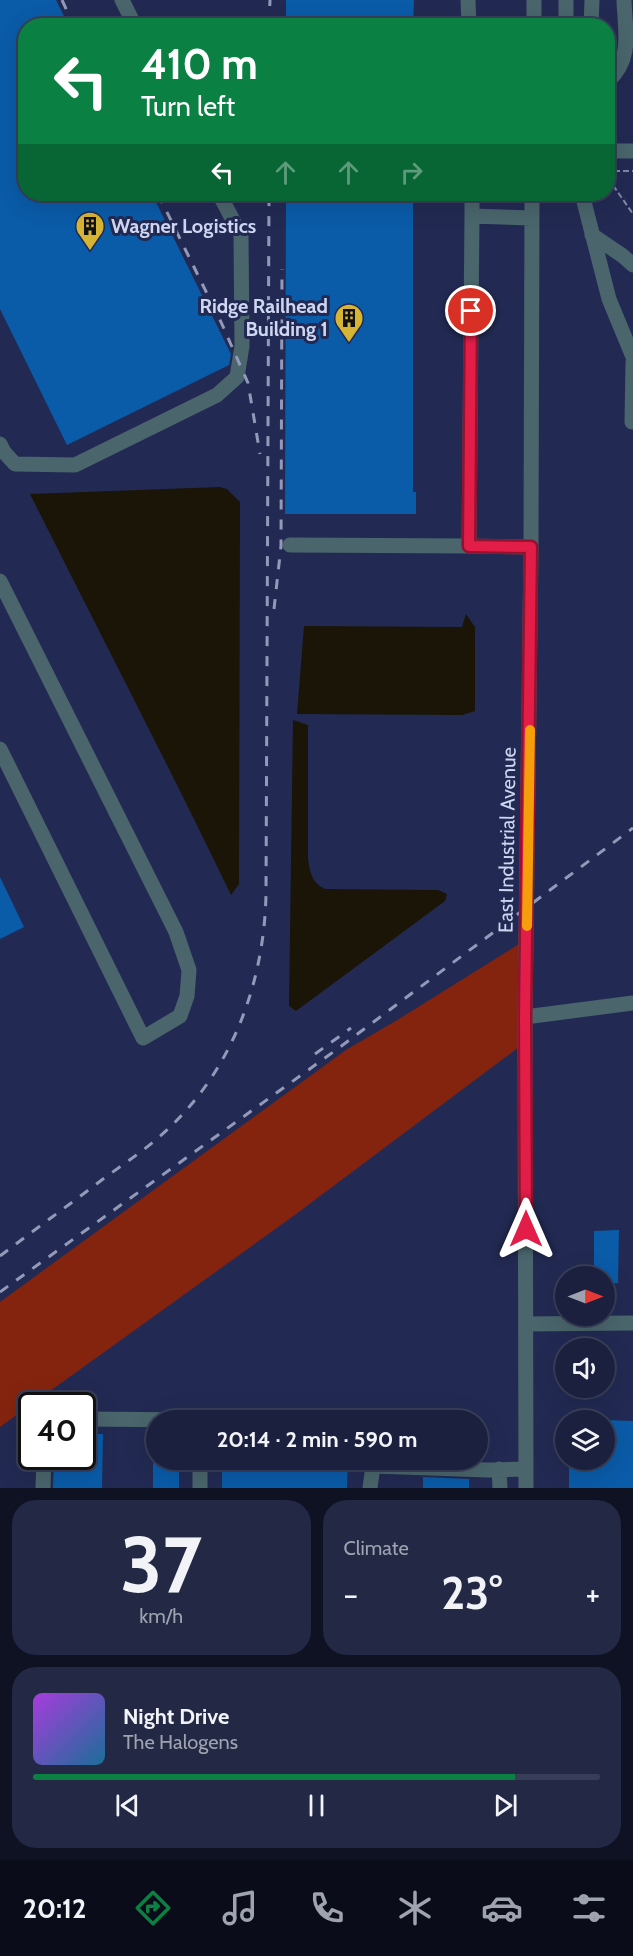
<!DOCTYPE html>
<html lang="en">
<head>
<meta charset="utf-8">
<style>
  :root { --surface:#1a203e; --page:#232845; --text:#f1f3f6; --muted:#9fa3b0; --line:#383e58; --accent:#0b8043 }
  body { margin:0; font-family:Cabin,sans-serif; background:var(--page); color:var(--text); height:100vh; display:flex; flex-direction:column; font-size:22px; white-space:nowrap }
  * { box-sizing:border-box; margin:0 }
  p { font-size:20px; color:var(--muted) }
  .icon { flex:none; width:33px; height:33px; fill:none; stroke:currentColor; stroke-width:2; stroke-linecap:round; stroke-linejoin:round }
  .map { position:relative; height:1488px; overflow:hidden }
  .panel { display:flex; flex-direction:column; gap:12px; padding:12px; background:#0e1222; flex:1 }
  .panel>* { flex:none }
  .banner { position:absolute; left:18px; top:18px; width:597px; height:183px; border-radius:24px; box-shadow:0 6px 24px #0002,0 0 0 2px var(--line); background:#0b8043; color:#fff; overflow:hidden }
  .needle { width:39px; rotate:90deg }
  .controls { position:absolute; left:555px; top:1266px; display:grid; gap:12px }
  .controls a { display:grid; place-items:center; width:60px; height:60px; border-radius:50%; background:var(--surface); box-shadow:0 6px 24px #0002,0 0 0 2px var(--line); font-size:30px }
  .speed { position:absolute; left:18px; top:1392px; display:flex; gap:12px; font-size:30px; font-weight:700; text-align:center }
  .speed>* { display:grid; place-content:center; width:78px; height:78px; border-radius:50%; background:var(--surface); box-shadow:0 6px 24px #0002,0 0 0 2px var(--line); line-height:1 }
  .speed .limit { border:3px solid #111; border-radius:9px; background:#fff; color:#111 }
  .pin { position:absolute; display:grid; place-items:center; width:51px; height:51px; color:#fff; margin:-26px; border:3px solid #fff; border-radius:50%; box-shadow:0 2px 6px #0007 }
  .me { position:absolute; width:66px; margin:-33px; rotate:0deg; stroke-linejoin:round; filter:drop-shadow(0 0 4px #0008) }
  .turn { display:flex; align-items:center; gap:21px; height:126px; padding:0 24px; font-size:27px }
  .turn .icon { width:78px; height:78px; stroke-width:2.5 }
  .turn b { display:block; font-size:42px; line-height:51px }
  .lanes { display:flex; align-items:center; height:57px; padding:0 24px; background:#0003; justify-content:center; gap:30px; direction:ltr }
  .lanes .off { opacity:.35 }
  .big { font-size:45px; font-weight:700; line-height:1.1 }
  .panel .card { flex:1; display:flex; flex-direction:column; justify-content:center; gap:9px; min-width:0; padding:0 21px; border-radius:24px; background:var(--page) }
  .panel .dial { align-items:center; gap:0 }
  .dial b { font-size:78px; line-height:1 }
  .song { display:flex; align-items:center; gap:18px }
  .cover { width:72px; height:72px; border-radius:9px; background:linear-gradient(135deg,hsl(280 70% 55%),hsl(200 70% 35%)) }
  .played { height:6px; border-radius:3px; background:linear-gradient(90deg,var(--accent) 85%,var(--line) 85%) }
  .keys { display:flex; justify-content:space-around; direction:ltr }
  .heat { display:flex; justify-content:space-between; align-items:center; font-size:33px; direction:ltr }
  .panel .tiles { flex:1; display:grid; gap:12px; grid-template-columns:1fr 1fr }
  .card:last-child { grid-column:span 2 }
  .trip { position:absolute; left:146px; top:1410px; width:342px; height:60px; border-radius:30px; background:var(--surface); box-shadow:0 6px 24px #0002,0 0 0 2px var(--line); font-weight:700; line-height:60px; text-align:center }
  .menu { display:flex; height:96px; justify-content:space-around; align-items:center; background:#0a0d19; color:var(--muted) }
  .menu .icon { width:42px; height:42px }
  .menu .selected { color:var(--accent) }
  .menu b { font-size:27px; color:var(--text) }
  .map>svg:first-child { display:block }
  .green { fill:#85240e }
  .water { fill:#1a1506 }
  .building { fill:#0a5ba8 }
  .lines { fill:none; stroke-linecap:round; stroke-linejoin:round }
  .path { stroke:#8087a8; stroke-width:2; stroke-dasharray:6 3; stroke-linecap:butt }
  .minor { stroke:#4a656c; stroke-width:15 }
  .rail { stroke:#939ab9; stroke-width:3; stroke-dasharray:10 10; stroke-linecap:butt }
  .route-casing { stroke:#92132f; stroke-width:15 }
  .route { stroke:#e11d48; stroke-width:10 }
  .slow { stroke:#f59e0b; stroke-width:10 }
  .labels { text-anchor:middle; stroke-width:6; stroke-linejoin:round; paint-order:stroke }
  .poi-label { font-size:20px; font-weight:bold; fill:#cfd6f0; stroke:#222a53; text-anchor:start }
  .street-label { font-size:20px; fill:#cfd6f0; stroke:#222a53 }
</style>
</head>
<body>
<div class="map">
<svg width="633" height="1488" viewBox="0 0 633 1488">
  <rect width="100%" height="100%" fill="#222a53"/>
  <path class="green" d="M519 944V1047L292 1217 0 1427V1302L346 1050 399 1019Z"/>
  <path class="water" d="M220 487 227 489 240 502 239 884 231 895C166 760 97 628 30 494Z
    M466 614 475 627V711L462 715 297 714 304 626 462 627Z
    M293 720 308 725V859C310 873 312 883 325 889L438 890 447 894 445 901 296 1011 289 1006Z"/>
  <path class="building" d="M0 0H56L69 26H26V194H152L231 354 229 365 67 445 0 309Z
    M286 0H414L413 26H286Z
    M286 194H413V492H416V514H285Z
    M0 877 24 927 0 939Z
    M619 1230 618 1283 604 1284V1276H594V1231Z
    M604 1420 633 1421V1488H569V1460H604Z
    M82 1434H103L102 1488H53L54 1456H82Z
    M222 1460H348L347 1488H222Z
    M153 1463H179V1488H153Z
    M423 1477 469 1479V1488H423Z"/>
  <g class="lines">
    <path class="path" d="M608 174V171H633
      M608 178 633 214"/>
    <path class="minor" d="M122 0 135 26
      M468 0 469 26
      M534 0V26
      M566 26V0
      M591 26 592 0
      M608 81C633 59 625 31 624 0
      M608 151H633
      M472 194V216
      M582 194 609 299 633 357
      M592 235 623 256 633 265
      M632 422 633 362
      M0 444 4 452 15 464 75 465 217 395 237 377 242 346 241 235 219 194
      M290 545 469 546
      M531 547 469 546 472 216 531 218
      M0 581 176 932 189 970 187 996 180 1016 143 1038 0 749
      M525 1017 633 1003
      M526 1324 633 1323
      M82 1419 200 1420
      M499 1469 500 1488
      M43 1488 44 1456
      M200 1488V1460
      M370 1488 373 1466 488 1470 526 1469
      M526 1488 525 1017 531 547 532 194"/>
    <path class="rail" d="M62 0 74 26
      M269 26 270 0
      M158 194 221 322 248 383 260 454
      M274 609 281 546 282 269
      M315 1054 351 1028
      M0 1256C34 1230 69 1205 103 1179 125 1163 148 1148 168 1129 233 1068 264 982 266 895L269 194
      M0 1292 336 1050 633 828"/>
  </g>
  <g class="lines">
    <g class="route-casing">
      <path id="route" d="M471 311 469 546 531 547 525 1017 526 1229"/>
    </g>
    <use href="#route" class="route"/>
    <path class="slow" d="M527 926 530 730"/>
  </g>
  <defs>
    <g id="building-pin" transform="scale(1.5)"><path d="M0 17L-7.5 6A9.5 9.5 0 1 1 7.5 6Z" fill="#d6b534" stroke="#222a53"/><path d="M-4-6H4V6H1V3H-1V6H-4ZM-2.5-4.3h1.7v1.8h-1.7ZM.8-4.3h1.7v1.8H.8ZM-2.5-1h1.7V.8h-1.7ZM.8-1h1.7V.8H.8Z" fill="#111"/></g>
  </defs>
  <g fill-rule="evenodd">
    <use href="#building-pin" x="90" y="226"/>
    <use href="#building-pin" x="349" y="318"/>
  </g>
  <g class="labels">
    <g class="poi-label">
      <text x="111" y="233">Wagner Logistics</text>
      <text x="328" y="313" text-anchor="end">Ridge Railhead<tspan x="328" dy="23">Building 1</tspan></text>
    </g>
    <g class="street-label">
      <text transform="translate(507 840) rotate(-89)" y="7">East Industrial Avenue</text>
    </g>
  </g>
</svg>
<div class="controls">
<a><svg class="needle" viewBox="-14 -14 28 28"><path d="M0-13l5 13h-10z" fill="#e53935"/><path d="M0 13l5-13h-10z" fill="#9fa3b0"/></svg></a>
<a><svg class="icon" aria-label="sound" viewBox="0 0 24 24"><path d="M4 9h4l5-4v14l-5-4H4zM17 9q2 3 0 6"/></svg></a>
<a><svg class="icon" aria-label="layers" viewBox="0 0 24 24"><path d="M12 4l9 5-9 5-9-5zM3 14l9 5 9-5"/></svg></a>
</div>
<div class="speed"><div class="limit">40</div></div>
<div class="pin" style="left:471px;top:311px;background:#d93025"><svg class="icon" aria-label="arrive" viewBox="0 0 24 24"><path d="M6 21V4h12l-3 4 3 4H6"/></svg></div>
<svg class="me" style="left:526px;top:1229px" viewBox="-20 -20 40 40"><path d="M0-17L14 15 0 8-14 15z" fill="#e11d48" stroke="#fff" stroke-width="4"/></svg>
<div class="trip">20:14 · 2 min · 590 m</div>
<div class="banner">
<div class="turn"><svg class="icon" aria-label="left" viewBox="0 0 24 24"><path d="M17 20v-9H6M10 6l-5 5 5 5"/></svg><div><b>410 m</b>Turn left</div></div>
<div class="lanes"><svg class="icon" aria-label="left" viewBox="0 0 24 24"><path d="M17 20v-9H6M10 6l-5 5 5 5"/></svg><svg class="icon off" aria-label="ahead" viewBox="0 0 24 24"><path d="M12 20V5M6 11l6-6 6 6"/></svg><svg class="icon off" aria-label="ahead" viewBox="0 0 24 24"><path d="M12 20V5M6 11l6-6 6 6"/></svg><svg class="icon off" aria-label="right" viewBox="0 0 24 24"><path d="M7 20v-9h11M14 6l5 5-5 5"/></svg></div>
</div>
</div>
<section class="panel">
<div class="tiles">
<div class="card dial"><b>37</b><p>km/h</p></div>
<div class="card"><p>Climate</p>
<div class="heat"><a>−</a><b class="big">23°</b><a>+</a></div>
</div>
<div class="card">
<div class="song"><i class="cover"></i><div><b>Night Drive</b><p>The Halogens</p></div></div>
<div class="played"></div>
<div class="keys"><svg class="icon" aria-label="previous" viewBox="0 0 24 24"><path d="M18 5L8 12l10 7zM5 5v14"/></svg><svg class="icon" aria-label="pause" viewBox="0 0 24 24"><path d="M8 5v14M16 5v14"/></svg><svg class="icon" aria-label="next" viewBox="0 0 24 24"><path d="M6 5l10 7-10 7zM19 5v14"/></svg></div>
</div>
</div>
</section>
<nav class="menu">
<b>20:12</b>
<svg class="icon selected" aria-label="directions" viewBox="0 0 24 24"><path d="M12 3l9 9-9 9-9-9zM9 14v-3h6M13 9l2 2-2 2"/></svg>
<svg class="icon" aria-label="music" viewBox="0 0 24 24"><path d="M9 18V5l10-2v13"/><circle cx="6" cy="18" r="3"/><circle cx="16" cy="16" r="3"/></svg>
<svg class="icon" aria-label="phone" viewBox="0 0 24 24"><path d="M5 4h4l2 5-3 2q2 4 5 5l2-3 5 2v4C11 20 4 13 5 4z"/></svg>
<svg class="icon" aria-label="climate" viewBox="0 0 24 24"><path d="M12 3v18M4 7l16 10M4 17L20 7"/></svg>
<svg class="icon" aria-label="car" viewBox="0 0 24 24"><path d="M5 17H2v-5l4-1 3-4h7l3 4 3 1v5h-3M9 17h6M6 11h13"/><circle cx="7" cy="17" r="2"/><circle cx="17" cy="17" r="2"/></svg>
<svg class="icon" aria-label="filters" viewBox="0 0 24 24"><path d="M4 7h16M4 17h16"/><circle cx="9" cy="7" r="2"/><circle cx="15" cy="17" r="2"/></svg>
</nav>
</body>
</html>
